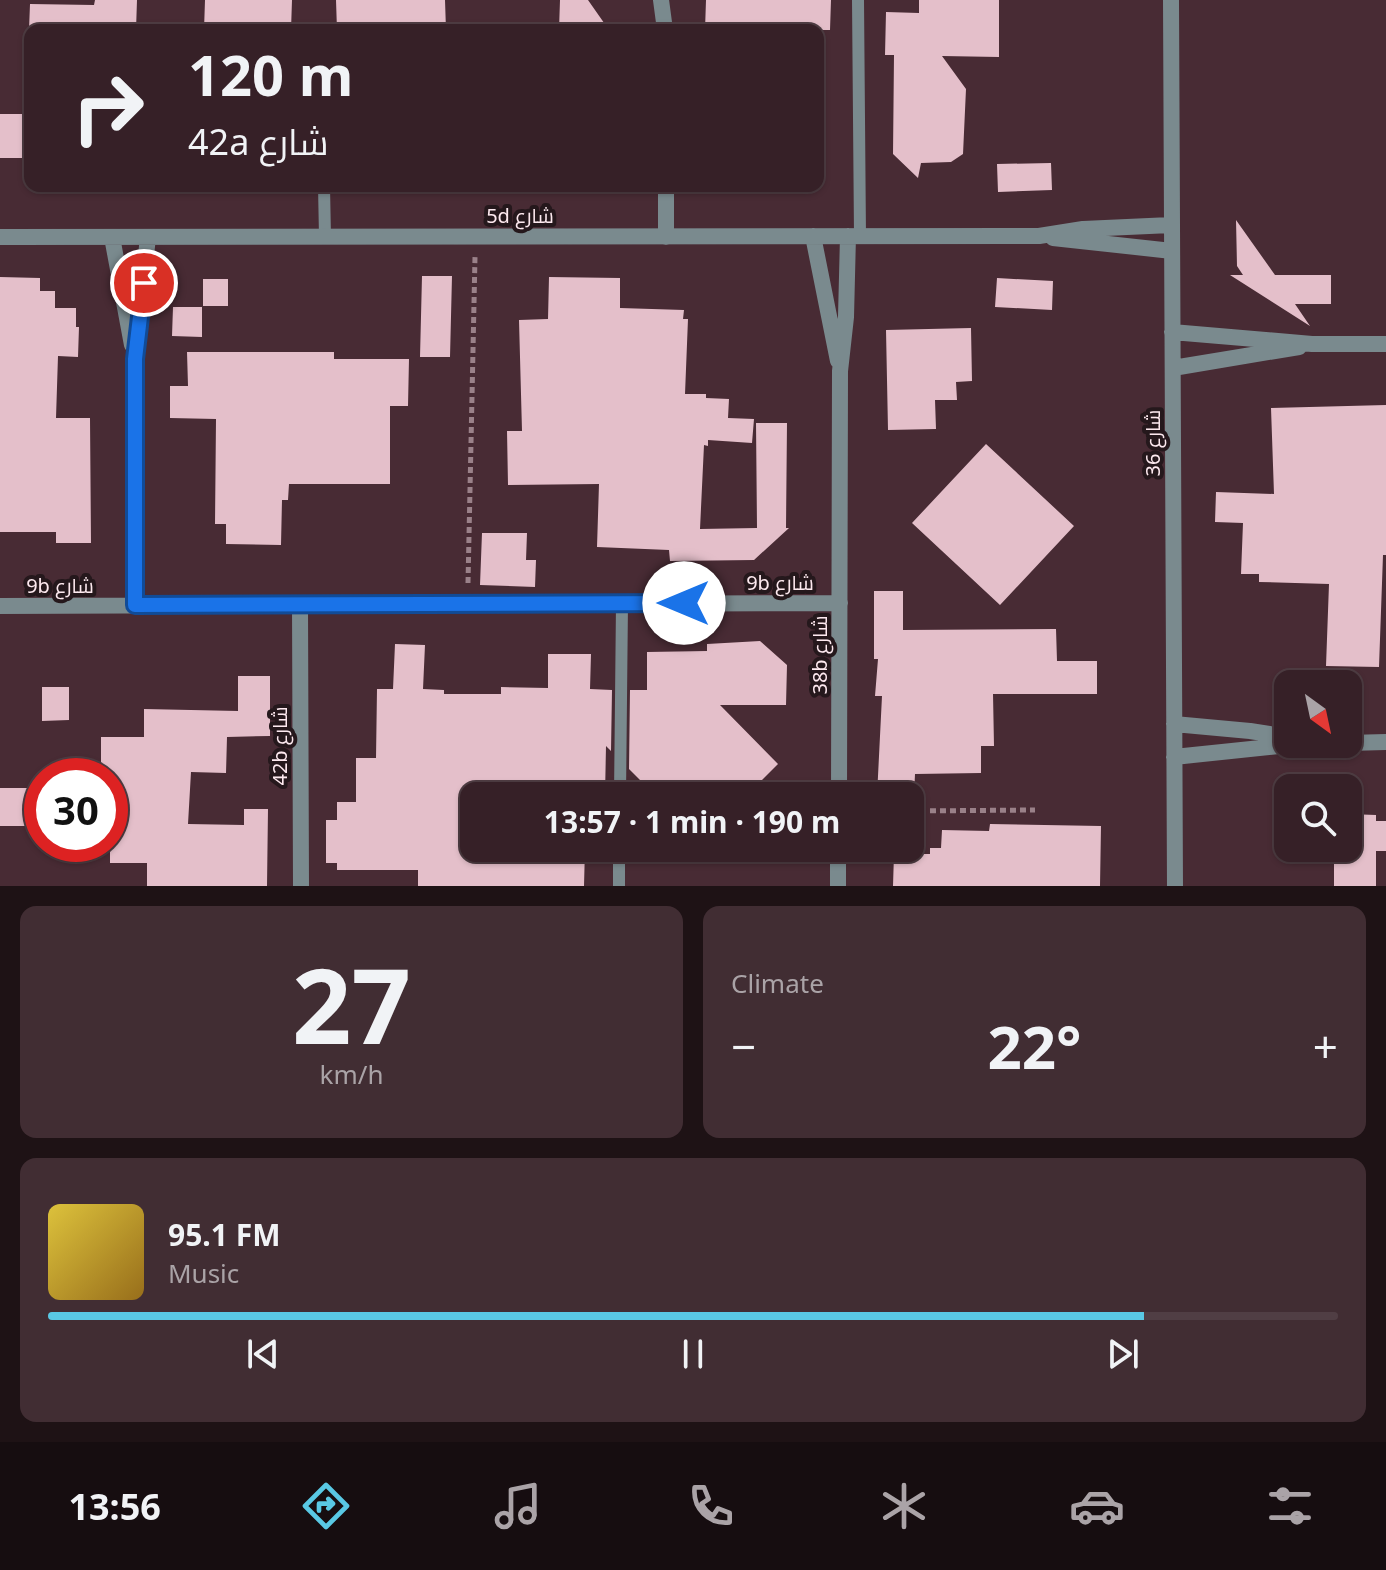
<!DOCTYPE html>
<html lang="en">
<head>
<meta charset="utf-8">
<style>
  :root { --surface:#362027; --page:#412d33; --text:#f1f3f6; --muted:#aaa3a7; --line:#503e44; --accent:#59c8e4 }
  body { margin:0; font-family:"Noto Sans",Cairo,sans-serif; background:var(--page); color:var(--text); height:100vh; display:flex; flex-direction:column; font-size:30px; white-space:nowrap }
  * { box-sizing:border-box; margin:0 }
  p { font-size:26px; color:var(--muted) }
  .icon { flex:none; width:44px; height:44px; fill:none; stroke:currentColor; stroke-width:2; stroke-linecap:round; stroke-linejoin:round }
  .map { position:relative; height:886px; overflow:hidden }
  .panel { display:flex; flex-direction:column; gap:20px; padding:20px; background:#1e1215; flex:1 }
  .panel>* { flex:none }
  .top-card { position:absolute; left:24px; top:24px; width:800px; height:168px; border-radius:16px; box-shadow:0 2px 6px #0004,0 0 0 2px var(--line); background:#362027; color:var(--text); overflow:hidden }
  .needle { width:52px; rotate:147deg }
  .tools { position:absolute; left:1274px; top:670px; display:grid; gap:16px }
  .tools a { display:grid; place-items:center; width:88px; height:88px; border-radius:16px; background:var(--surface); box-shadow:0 2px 6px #0004,0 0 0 2px var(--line); font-size:40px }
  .speed { position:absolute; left:24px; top:758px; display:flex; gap:16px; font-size:40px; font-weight:700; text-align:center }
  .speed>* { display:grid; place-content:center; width:104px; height:104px; border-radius:50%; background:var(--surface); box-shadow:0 2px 6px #0004,0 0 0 2px var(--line); line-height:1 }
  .speed .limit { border:12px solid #d22; background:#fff; color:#111 }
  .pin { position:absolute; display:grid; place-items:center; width:68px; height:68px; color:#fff; margin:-34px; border:4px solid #fff; border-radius:50%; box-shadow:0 2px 8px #0007 }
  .me { position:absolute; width:88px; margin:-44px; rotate:270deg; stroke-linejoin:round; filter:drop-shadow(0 0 6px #0008) }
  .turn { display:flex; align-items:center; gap:28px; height:168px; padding:0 32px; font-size:36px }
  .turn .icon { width:104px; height:104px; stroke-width:2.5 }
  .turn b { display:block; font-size:56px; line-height:68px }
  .big { font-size:60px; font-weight:700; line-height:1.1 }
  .panel .tile { flex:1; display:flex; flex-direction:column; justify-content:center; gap:12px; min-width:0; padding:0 28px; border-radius:16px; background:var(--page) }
  .panel .dial { align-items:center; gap:0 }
  .dial b { font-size:104px; line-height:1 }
  .song { display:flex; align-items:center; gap:24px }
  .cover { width:96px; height:96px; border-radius:12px; background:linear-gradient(135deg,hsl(50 70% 55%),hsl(40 70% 35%)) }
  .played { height:8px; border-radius:4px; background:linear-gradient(90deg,var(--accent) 85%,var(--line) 85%) }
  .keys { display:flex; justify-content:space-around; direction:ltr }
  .heat { display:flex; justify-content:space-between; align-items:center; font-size:44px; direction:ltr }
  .panel .tiles { flex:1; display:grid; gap:20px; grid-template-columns:1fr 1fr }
  .tile:last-child { grid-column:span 2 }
  .trip { position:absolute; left:460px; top:782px; width:464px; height:80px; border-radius:16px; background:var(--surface); box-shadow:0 2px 6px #0004,0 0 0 2px var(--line); font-weight:700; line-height:80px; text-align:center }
  .menu { display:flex; height:128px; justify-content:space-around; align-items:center; background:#160d10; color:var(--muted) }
  .menu .icon { width:56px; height:56px }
  .menu .current { color:var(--accent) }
  .menu b { font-size:36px; color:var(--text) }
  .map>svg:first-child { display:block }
  .building { fill:#e4bfca }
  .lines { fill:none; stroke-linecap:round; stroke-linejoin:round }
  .path { stroke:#9a8189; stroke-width:5; stroke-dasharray:6 4; stroke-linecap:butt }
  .service { stroke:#7a8a8e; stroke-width:12 }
  .minor { stroke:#7a8a8e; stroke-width:16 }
  .route-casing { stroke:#114b97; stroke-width:20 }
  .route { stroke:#1a73e8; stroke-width:14 }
  .labels { text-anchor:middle; stroke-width:8; stroke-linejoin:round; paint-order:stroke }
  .street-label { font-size:20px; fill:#fde9ef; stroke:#25181c }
</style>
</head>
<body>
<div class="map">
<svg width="1386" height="886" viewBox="0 0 1386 886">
  <rect width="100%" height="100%" fill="#482b34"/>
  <path class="building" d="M95 0H137L136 30H29L30 4 94 5Z
    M205 0H292L291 30H204Z
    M336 0H445L446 30H337Z
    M560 0H588L609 30H559Z
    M706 0H831L830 30H705Z
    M919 0H999V57L942 56 966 89 963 154 951 162 921 163 918 178 893 154 894 55H885L886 12 919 13Z
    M0 114H30V158H0Z
    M1051 163 1052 190 998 192 997 164Z
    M1236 220 1275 275H1331V304H1295L1310 326 1230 275H1243L1237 266Z
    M422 276H452L450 357H420Z
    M0 277 40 278V291H55V308H76V327H79L78 357 58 356 56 418H90L91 543H56V532H0Z
    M549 277 620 278V308L684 310 683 319H688L685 394H706V398L729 399 728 418 754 419 752 443 708 440V446L704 445 700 529 757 528 756 423H787L786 528H789L754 560 670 561 669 550 597 547 599 484 508 485 507 431H522L519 320 548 319Z
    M997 278 1053 281 1052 310 995 307Z
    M203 279H228V306H203Z
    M173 307H202V337L172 336Z
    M971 328 972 381 956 382 957 400H935L936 429 888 430 886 330Z
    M187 352H334V359H409L408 406H390V484H289L288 500H282L281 545 226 544V524H215L216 419 170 418V386H188Z
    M1386 405V555H1383L1379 667 1326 666 1329 584 1259 582V574H1241L1243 523 1215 522 1216 492 1274 494 1271 408Z
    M986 444 1074 526 1000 605 912 523Z
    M482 533H527L526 560H536L535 587 480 585Z
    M874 591H903V630L1056 629 1057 661H1097V694H993L994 746H981V773L915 774 914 796H877L882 696H875L878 659H874Z
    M760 641 787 665 786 705H720L778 764 746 796H656L629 769 630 690H647V652L707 651V644Z
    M395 644 425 645 423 689 444 690V694H501V687L548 688V654H591L590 689 612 690 611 751 606 746 605 796H474V848H585L584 886H418V870H337V863H326V820H337V802H356V758H376L377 689H393Z
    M238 676H270V736L227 737 226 773 191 772 188 824 244 825V809H268L267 886H147V863H110V776H101V737H144V709L238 711Z
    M42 687H69V720L42 721Z
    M0 788H42V826H0Z
    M1348 814 1376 815V821H1386V851H1376V886H1334V848H1348Z
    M990 824 1101 826 1100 886H893L894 854H930V848H941L942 830 989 831Z"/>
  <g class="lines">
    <path class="path" d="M468 583 475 257
      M910 811 1035 810"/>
    <path class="service" d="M858 0 860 236
      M324 186 325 237
      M620 796 622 603
      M619 886V848"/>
    <path class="minor" d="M661 0 665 30
      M1171 0 1175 886
      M666 186V237
      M813 236 838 361
      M0 237 1039 236 1083 229 1171 225
      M112 237 132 345
      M1053 238 1172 251
      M1172 332 1312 344H1386
      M1173 368 1299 347
      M135 605V359L148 237
      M300 605 301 886
      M0 606 840 603
      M1174 724 1250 731 1288 737
      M1348 743 1386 742
      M1174 757 1298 744
      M839 796 840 371 846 317 848 236
      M838 886V848"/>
  </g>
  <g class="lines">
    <g class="route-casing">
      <path id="route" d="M144 283 135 359V605L684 603"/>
    </g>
    <use href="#route" class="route"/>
  </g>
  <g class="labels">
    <g class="street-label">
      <text x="520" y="223">5d شارع</text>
      <text transform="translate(1153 443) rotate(-90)" y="7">شارع 36</text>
      <text x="780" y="590">9b شارع</text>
      <text x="60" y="593">9b شارع</text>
      <text transform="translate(820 655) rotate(-90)" y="7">38b شارع</text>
      <text transform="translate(280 746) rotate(-90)" y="7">42b شارع</text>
    </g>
  </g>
</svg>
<div class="tools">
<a><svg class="needle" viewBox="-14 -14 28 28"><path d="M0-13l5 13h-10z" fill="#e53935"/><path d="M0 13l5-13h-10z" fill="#aaa3a7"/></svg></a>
<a><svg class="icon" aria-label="search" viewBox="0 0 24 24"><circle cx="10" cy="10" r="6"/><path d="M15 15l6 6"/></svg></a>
</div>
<div class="speed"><div class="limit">30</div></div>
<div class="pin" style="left:144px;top:283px;background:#d93025"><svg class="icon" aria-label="arrive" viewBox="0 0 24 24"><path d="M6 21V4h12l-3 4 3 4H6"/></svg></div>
<svg class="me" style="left:684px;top:603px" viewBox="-20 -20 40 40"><circle r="19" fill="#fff"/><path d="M0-13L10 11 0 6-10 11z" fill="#1a73e8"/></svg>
<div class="trip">13:57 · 1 min · 190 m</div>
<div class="top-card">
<div class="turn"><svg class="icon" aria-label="right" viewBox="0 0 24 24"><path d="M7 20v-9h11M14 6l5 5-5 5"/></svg><div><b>120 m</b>42a شارع</div></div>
</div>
</div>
<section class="panel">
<div class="tiles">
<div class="tile dial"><b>27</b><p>km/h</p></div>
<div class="tile"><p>Climate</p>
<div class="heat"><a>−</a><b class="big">22°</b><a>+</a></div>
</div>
<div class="tile">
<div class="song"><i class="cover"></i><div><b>95.1 FM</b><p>Music</p></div></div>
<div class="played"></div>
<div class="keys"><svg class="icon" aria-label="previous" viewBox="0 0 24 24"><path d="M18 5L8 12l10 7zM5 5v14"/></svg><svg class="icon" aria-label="pause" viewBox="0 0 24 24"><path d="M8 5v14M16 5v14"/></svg><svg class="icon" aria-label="next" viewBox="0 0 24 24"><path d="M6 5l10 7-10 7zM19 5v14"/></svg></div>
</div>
</div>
</section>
<nav class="menu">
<b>13:56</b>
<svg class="icon current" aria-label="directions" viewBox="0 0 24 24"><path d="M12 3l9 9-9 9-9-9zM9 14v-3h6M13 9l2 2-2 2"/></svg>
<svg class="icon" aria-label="music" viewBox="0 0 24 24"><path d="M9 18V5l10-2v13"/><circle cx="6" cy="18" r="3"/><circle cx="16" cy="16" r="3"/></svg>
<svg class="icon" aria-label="phone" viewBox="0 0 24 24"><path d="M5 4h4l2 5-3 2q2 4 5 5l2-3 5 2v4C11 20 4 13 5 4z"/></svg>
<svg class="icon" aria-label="climate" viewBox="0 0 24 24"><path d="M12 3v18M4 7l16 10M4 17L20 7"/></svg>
<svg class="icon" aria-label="car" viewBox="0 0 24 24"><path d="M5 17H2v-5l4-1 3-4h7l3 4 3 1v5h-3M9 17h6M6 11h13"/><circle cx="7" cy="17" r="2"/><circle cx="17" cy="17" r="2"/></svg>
<svg class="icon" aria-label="filters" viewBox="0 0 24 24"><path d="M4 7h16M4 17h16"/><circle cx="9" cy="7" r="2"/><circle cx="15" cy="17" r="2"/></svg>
</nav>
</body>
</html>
